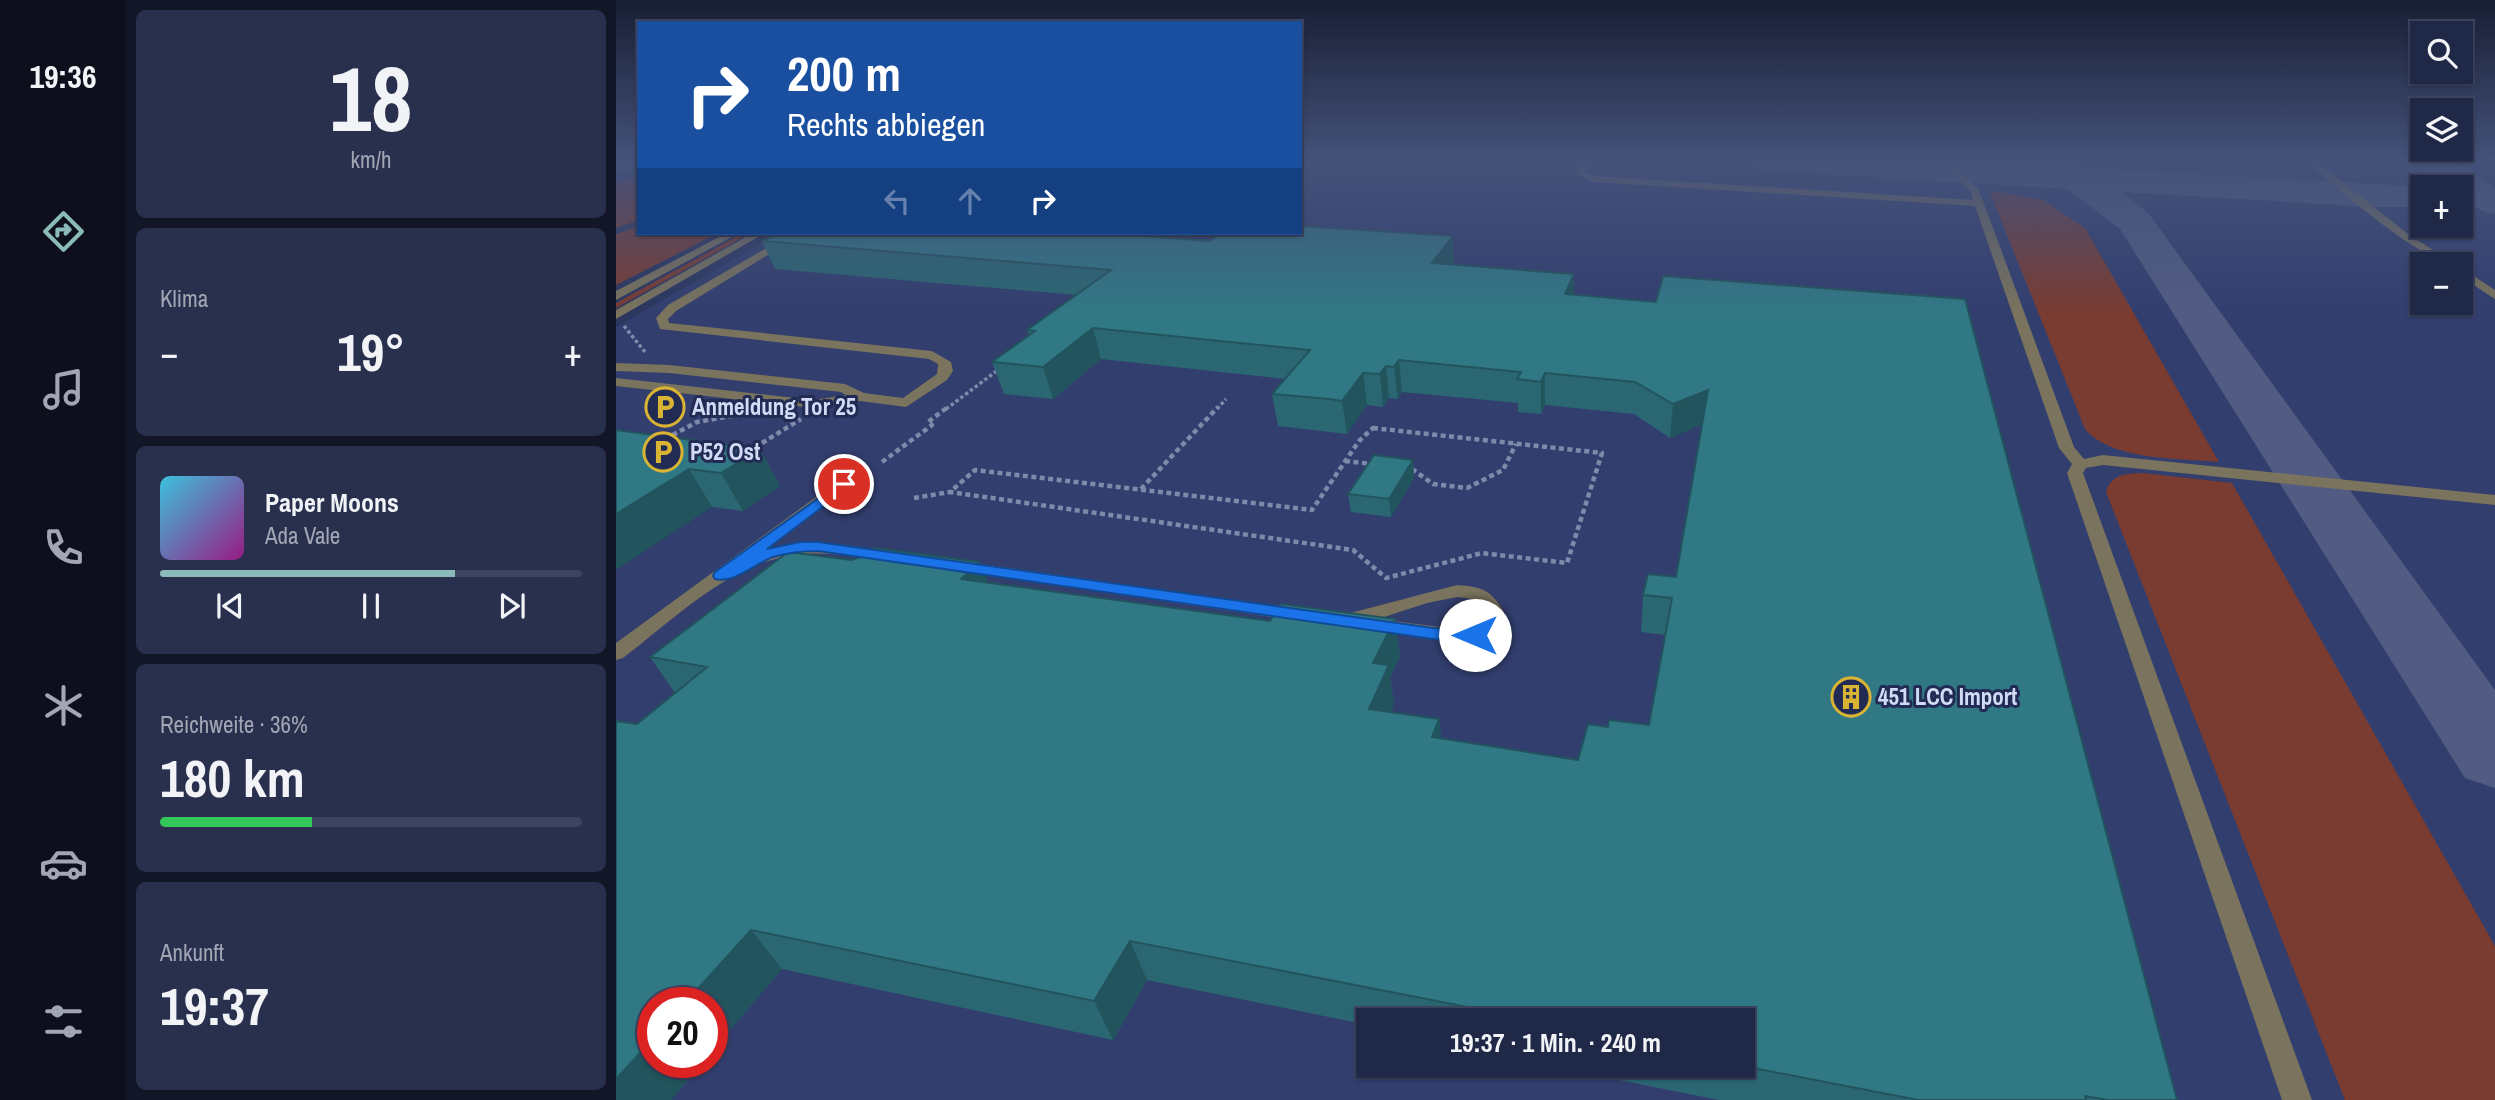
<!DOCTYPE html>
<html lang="de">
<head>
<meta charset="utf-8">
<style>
  :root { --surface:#202847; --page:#28304e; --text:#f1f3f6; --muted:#a2a6b4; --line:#3d4460; --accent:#8bbbb9 }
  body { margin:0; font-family:"Archivo Narrow",sans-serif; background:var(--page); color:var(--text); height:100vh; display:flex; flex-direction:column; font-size:26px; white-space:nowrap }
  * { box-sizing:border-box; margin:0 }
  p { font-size:23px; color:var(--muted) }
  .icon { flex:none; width:38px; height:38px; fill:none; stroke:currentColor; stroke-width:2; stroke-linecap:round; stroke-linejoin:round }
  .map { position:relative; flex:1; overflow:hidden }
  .side { display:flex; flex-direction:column; gap:10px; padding:10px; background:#121627; width:490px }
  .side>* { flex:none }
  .banner { position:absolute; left:21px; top:21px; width:665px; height:214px; border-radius:0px; box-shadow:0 2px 5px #0004,0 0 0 2px var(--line); background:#1a4fa0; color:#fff; overflow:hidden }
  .tools { position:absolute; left:1794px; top:21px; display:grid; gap:14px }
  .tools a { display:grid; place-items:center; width:63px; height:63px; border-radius:0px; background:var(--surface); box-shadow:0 2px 5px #0004,0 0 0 2px var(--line); font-size:35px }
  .speed { position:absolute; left:21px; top:987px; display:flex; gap:14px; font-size:35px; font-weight:700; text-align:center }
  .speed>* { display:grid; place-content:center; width:91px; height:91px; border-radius:50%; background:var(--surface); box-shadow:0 2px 5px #0004,0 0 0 2px var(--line); line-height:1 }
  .speed .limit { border:10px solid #d22; background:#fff; color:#111 }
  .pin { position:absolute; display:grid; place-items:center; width:60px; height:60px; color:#fff; margin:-30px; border:4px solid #fff; border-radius:50%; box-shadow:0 2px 7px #0007 }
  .me { position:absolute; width:77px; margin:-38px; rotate:270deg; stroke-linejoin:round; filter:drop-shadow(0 0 5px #0008) }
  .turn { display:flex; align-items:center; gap:24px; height:147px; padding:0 35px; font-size:32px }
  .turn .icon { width:91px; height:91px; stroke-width:2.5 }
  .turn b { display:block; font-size:49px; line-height:60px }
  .lanes { display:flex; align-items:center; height:66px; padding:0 35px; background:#0003; justify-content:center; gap:35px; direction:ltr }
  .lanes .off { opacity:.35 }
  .big { font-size:52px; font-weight:800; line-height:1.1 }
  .side .card { flex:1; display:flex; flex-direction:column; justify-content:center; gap:10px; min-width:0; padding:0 24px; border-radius:10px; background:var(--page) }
  .side .dial { align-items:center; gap:0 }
  .dial b { font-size:91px; line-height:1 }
  .song { display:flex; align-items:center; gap:21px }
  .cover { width:84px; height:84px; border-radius:10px; background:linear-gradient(135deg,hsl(190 70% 55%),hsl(310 70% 35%)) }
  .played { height:7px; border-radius:4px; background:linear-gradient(90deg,var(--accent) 70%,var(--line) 70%) }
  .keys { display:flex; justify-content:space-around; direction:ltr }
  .heat { display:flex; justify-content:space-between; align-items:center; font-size:38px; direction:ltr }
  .charge { height:10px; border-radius:5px; background:linear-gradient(90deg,#34c759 36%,var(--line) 0) }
  .trip { position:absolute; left:740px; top:1008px; width:399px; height:70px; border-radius:0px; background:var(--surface); box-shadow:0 2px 5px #0004,0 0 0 2px var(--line); font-weight:800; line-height:70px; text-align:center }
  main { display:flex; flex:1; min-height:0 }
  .tab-bar { display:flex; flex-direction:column; width:126px; justify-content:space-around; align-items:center; background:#0d101c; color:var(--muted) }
  .tab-bar .icon { width:49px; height:49px }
  .tab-bar .current { color:var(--accent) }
  .tab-bar b { font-size:32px; color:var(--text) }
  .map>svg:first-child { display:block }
  .built { fill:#323e6e; fill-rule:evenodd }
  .green { fill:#7a3c31 }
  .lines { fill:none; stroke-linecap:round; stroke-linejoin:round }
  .taxiway { fill:#525c82; fill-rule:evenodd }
  .highway-tunnel { stroke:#444f76; stroke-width:12; stroke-dasharray:12 6; stroke-linecap:butt }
  .path-far1 { stroke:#7f89aa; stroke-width:3.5; stroke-dasharray:3.5 2.5; stroke-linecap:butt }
  .path { stroke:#7f89aa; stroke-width:4.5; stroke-dasharray:5 3.5; stroke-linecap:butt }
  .minor { fill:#7a735d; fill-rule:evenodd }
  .wall { fill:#2a6772 }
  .shaded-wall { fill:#22545d }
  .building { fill:#317885; stroke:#22545d; stroke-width:2 }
  .route { fill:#1a73e8; stroke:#114b97; stroke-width:2 }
  .labels { text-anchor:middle; stroke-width:6; stroke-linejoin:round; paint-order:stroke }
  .poi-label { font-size:23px; font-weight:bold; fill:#d2dbf5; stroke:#222b53; text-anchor:start }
</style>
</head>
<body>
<main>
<nav class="tab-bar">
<b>19:36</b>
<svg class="icon current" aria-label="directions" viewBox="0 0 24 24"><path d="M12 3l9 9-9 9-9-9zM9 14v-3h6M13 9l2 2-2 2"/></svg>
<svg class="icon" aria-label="music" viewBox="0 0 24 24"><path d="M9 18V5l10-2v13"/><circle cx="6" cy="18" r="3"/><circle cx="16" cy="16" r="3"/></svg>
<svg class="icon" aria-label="phone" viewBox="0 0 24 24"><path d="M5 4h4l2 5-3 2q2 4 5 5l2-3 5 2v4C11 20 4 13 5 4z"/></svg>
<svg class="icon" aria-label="climate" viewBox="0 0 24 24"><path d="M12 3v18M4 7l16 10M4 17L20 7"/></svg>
<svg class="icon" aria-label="car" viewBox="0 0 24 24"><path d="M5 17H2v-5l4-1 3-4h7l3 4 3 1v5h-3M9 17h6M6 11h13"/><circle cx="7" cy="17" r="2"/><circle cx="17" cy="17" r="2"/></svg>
<svg class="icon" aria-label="filters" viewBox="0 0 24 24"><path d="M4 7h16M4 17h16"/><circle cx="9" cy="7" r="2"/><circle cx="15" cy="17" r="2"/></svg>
</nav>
<section class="side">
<div class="card dial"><b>18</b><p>km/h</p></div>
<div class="card"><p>Klima</p>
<div class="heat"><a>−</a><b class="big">19°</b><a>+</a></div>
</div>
<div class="card">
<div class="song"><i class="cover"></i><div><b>Paper Moons</b><p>Ada Vale</p></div></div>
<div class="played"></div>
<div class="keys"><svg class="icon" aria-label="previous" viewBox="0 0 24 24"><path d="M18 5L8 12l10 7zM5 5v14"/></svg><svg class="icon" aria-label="pause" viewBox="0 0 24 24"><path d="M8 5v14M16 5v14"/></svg><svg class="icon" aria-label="next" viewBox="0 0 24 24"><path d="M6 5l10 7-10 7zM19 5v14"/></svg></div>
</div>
<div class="card"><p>Reichweite · 36%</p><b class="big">180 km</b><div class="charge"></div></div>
<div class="card"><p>Ankunft</p><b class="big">19:37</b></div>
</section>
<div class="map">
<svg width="1879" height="1100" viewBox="0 0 1879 1100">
  <rect width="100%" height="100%" fill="#2b365f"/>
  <path class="built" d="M0 160H23V189L0 195Z
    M684 160H1879V1100H0V327L163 233H684ZM1806 187H1844V226H1806ZM1806 264H1844V303H1806ZM37 1003H96V1062H37ZM752 1020H1127V1066H752Z"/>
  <path class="green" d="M23 176V220L0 228V183Z
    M1373 190 1427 200 1469 228 1603 462C1564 458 1496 461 1469 429Z
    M23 226V233H102L0 285V234Z
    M127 233H135L0 308V303Z
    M1527 473 1616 483 1879 946V1100H1729L1490 492C1496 473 1510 474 1527 473Z"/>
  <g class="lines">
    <path class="taxiway" d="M0 160H23V169L0 174Z
      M1131 160H1319L1420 165 1417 160H1456L1470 168 1816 187H1806V207H1759L1506 192 1533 214 1879 690V788L1849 778 1504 229 1452 189 1148 170 1136 167Z
      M1795 160H1835L1879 187V214L1866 211 1844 197V187C1826 187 1806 176 1795 160Z"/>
    <path class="highway-tunnel" d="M0 161 3 160"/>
    <path class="path-far1" d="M8 326 29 352
      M330 409 382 370
      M601 409 610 399"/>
    <path class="path" d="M757 428 986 453 951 563 866 553 770 578 737 550 334 492 359 470 696 510 743 441Z
      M49 439 81 422 127 414
      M146 443 185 419
      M729 461 756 464
      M266 462 316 425 312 422 332 407
      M796 469 817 484 851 488 887 470 900 444
      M525 489 602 407
      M298 498 334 492"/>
    <path class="minor" d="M967 160H975L969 172 979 176 1357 200 1354 191 1323 160H1332L1363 190 1458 447 1468 459 1487 455 1879 495V505L1487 465 1470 468 1467 473 1696 1100H1666L1451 473 1456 464 1443 448 1359 206 977 182 959 173Z
      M1691 160H1700L1793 235 1840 264C1808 264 1715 185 1691 160Z
      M111 233H123L0 300V291Z
      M137 233H149L0 319V310Z
      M176 233H188L60 311 52 319 53 323 316 351 335 362 337 371 331 380 290 407 244 401 198 408 0 386V378L198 400 230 395 225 392 53 373 0 371V363L53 365 229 384 248 393 287 398 321 374 322 364 313 359 44 329 40 318 52 305Z
      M1844 267 1879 290V299L1844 276Z
      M228 479 234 481 236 484 234 487 149 551C192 540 231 545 274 552L283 557 280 561 274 562C246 558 216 552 188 554 118 558 60 618 7 658L0 660V643L222 481Z
      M343 561 683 609 690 611 692 615 690 619 683 621 337 570 334 566 337 562Z
      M841 585C867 587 875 590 888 612L878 632 848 643 759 631 752 629 749 625 751 622 734 625 727 623 724 619 727 615ZM841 597C855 598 862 600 870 612L864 624 847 630 762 619 811 603Z"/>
  </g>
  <path class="wall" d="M146 241 838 263 837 265 958 295 1040 302 1561 1100H1103L973 1074 974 1069 955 1066H1127V1020H752V1025L531 980 497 1040 166 969 96 1051V1003L37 1062H87L55 1100H0L21 724 59 693 34 657 372 582 654 621 779 619 784 657 774 677 778 704 774 712 823 719 825 738 962 760 992 727 1033 725 1049 635 1025 632 1027 595 1060 577 1086 424 1054 438 1018 414 929 405 925 414 902 412V403L786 392 782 399 773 398 767 407 751 405 731 434 662 426 656 394 669 379 485 359 437 399 388 394 376 362 413 335 411 330 460 295 159 269Z
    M0 430 144 449 164 486 127 511 96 507Z
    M797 460 798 478 775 517 735 512 732 494Z"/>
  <path class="shaded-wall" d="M837 236 838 263 818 292 816 263Z
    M958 274V303L949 294Z
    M477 328 485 359 437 399 427 367Z
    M783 360 786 392 782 399 778 367Z
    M770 366 773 398 767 407 764 374Z
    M747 373 751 405 731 434 726 401Z
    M929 373V405L925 414V382Z
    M1092 390 1089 423 1054 438 1057 404Z
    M144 449 164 486 127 511 105 473Z
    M797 460 798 478 775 517 773 499Z
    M73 469 96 507 0 570V514Z
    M363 562 379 598 345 579Z
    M779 619 784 657 774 677 778 704 758 748 753 709 757 663Z
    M823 719 827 758 816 737Z
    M135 930 166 969 96 1051V1003H69Z
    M514 941 531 980 497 1040 478 1001Z
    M37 1039V1062H87L55 1100H0V1079Z"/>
  <path class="building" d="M684 226 837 236 816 263 958 274 949 294 1040 302 1047 276 1349 299 1561 1100H1492L1469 1096 1470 1100H1302L1127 1066V1020H918L514 941 478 1001 135 930 69 1003H37V1039L0 1079V721L21 724 91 667 34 657 172 552 235 560 249 556 259 548 363 562 345 579 654 621 665 604 779 619 757 663 773 665 753 709 823 719 816 737 962 760 972 724 992 727 993 720 1033 725 1056 598 1027 595 1032 574 1060 577 1092 390 1057 404 1019 382 929 373 925 382 901 379 905 372 783 360 778 367 770 366 764 374 747 373 726 401 713 399 656 394 694 350 477 328 427 367 376 362 419 331 411 330 495 270 146 241 165 233H488L594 241 604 233H684Z
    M0 430 144 449 105 473 73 469 0 514Z
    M758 455 797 460 773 499 732 494Z"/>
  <linearGradient id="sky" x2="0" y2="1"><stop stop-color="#181e34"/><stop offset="0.51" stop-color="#44527a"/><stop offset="1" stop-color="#44527a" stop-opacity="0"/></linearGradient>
  <rect width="1879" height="314" fill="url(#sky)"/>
  <path class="route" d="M228 480 235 484 233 487 151 549 184 542H202L817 628 848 631 859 629 868 635 865 639 848 643 817 639 202 551C187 551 171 553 157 557 140 563 118 584 99 579L97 576 99 572Z"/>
  <defs>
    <g id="parking-ring" transform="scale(2.0125)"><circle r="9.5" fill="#222b53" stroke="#d9b334" stroke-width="1.5"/><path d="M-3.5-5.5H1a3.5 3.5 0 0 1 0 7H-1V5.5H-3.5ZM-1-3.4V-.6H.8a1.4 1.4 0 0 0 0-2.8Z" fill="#d9b334"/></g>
    <g id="building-ring" transform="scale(2.0125)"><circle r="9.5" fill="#222b53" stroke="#d9b334" stroke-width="1.5"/><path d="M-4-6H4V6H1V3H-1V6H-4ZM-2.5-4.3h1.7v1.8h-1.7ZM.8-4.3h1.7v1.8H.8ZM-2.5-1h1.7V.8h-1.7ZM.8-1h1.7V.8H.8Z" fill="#d9b334"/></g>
  </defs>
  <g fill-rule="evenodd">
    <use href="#parking-ring" x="49" y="407"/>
    <use href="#parking-ring" x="47" y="452"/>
    <use href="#building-ring" x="1235" y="697"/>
  </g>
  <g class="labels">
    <g class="poi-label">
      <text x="76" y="415">Anmeldung Tor 25</text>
      <text x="74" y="460">P52 Ost</text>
      <text x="1262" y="705">451 LCC Import</text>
    </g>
  </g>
</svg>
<div class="tools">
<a><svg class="icon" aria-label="search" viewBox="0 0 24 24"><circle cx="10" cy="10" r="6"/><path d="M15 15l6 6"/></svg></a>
<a><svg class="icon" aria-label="layers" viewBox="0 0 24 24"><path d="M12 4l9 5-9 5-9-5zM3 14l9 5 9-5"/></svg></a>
<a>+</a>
<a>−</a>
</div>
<div class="speed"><div class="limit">20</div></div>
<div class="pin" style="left:228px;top:484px;background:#d93025"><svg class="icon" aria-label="arrive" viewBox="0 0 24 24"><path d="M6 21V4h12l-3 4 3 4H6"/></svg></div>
<svg class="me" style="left:859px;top:635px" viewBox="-20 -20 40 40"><circle r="19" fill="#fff"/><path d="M0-13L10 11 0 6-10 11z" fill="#1a73e8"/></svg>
<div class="trip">19:37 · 1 Min. · 240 m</div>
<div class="banner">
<div class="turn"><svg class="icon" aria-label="right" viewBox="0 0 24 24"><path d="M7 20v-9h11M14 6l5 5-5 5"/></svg><div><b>200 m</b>Rechts abbiegen</div></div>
<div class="lanes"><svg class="icon off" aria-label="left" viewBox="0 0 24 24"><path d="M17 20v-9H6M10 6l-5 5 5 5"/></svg><svg class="icon off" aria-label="ahead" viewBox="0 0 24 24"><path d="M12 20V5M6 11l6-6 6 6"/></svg><svg class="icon" aria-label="right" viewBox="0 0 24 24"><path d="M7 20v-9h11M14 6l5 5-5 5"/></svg></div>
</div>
</div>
</main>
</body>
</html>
